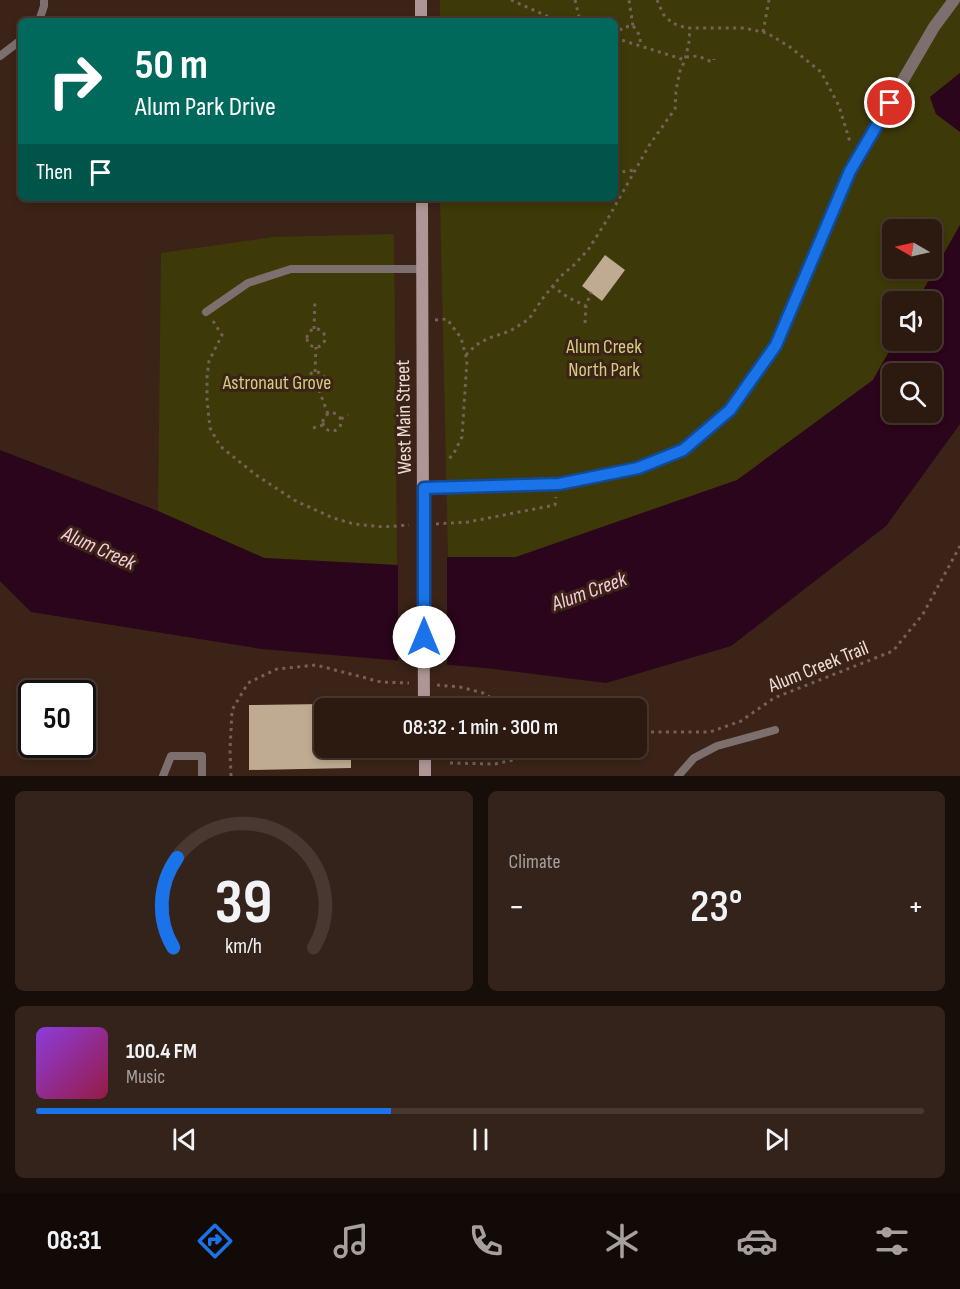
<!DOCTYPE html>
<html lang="en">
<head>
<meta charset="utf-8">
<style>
  :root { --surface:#2c1a11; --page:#34231a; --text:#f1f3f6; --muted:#a6a19f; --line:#483831; --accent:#1a73e8 }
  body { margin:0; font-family:"Sofia Sans Condensed",sans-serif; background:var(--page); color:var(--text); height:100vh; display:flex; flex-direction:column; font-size:22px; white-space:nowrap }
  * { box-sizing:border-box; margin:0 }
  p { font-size:20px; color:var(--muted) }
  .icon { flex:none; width:33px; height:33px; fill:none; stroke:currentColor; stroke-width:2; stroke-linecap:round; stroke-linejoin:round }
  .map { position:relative; height:776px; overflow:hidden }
  .details { display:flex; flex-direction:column; gap:15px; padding:15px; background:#180e09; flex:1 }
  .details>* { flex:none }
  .banner { position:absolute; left:18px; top:18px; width:600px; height:183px; border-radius:9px; box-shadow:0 3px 9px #0003,0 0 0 2px var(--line); background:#00695c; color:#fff; overflow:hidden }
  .needle { width:39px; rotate:279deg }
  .controls { position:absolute; left:882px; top:219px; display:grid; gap:12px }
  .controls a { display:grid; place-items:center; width:60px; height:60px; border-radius:9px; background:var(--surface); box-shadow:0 3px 9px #0003,0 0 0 2px var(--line); font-size:30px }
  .speed { position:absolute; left:18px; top:680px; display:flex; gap:12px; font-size:30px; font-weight:700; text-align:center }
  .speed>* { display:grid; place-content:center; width:78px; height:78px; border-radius:50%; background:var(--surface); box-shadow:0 3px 9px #0003,0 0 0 2px var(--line); line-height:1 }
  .speed .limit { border:3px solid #111; border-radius:9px; background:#fff; color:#111 }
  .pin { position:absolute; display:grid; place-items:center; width:51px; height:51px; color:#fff; margin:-26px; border:3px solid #fff; border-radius:50%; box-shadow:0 2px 6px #0007 }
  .me { position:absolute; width:66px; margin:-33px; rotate:0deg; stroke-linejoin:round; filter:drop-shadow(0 0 4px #0008) }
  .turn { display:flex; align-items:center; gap:21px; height:126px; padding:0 18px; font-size:27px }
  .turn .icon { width:78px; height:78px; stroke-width:2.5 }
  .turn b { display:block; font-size:42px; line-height:51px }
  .then { display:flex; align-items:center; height:57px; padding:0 18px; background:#0003; gap:12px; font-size:22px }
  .big { font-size:45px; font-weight:600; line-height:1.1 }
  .details .tile { flex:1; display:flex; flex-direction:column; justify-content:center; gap:9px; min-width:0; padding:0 21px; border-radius:9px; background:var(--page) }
  .details .dial { align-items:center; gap:0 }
  .dial svg { height:156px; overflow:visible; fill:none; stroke:var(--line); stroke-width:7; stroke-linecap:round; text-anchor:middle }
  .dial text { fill:var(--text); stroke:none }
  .song { display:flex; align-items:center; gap:18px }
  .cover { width:72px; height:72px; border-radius:9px; background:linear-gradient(135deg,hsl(270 70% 55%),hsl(340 70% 35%)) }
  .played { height:6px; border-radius:3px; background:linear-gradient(90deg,var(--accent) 40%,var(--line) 40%) }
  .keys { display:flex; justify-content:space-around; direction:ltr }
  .heat { display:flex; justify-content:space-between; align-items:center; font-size:33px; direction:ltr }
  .details .tiles { flex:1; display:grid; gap:15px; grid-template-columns:1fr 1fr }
  .tile:last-child { grid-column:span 2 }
  .trip { position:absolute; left:314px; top:698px; width:333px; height:60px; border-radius:9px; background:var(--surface); box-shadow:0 3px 9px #0003,0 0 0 2px var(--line); font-weight:600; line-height:60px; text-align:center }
  .dock { display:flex; height:96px; justify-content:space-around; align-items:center; background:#120a07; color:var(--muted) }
  .dock .icon { width:42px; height:42px }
  .dock .current { color:var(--accent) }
  .dock b { font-size:27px; color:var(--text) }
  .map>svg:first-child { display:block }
  .green { fill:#3d3908; fill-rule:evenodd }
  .water { fill:#2b051b; fill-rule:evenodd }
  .pier { fill:#3b2317 }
  .building { fill:#bfab91 }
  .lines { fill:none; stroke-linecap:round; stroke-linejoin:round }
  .path { stroke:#766156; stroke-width:3; stroke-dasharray:3 4.5; stroke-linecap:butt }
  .service { stroke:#7e6f6f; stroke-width:8 }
  .minor { stroke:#7e6f6f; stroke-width:12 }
  .secondary { stroke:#af9696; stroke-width:12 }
  .secondary-bridge { stroke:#af9696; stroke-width:12 }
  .route-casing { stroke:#114b97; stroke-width:15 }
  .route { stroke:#1a73e8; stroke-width:10 }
  .labels { text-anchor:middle; stroke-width:6; stroke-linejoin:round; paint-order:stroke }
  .park-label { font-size:20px; fill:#d3cd81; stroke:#3b2317 }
  .street-label { font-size:20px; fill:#eddcd5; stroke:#3b2317 }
  .water-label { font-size:21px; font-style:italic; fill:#f8cadf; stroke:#3b2317 }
</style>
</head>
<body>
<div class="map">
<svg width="960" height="776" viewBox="0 0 960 776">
  <rect width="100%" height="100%" fill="#3b2317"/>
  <path class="green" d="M440 0H960V73L930 97 936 114 960 132V225L917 301 892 302V340L895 341 873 380 738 480 516 557H448L440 198H615V21H440ZM892 230H932V268H892Z
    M394 234 397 565 264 558 158 511 161 253 273 237Z"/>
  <path class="water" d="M960 73V132L936 114 930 97Z
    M960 225V424L886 526 731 646 606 683 485 668 262 649 31 612 0 581V450L158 511 264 558 397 565 448 557H516L737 480 873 380 895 341 932 340V302L917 301ZM892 374H932V412H892Z"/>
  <path class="pier" d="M447 554V668L398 664V561Z"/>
  <path class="building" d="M605 255 625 270 602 301 582 286Z
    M324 704V747H351V768L249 770V705Z"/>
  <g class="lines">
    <path class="path" d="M511 0 558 21
      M575 0 580 21
      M657 0 663 14 672 23 686 28H744L767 33 790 47 821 72 839 106 850 142
      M633 26C639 32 641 38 640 46
      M763 32 769 0
      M615 36 623 27 633 26 629 0
      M615 38 685 60 689 42 690 28
      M686 57 698 56 710 61H714V59
      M615 173 634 170
      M552 286 569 298 586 306
      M435 320 447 319 461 338 467 360 462 437 454 453 449 459
      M213 321 222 335 209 361 207 377V400L210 428 220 446 256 475 294 500 333 518 354 524 383 527 409 525
      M585 323 586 306 591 292
      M307 338a9 9 0 1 1 18 0a9 9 0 1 1-18 0Z
      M314 329 315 299
      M466 355 476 345 489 338 510 331 529 319 543 298 561 276 575 264 588 250 607 220 650 144 675 109 676 90 680 71 685 60
      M307 381a9 9 0 1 1 18 0a9 9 0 1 1-18 0Z
      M315 372 316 347
      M319 390 328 414
      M323 422a9 9 0 1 1 18 0a9 9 0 1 1-18 0Z
      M341 419 348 415
      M313 428 323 425
      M436 524 468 522 555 505 556 497
      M437 685 460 687 483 693 508 708
      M636 732H710L741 721 774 698 893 651 923 614 960 546
      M450 763 495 764 517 759 544 747
      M231 776 230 750 232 710 248 683 277 669 316 665 381 682 409 683"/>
    <path class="service" d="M39 21 44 6V0
      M0 56 21 40
      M206 312 248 283 291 269H422
      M163 776 171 756H202V776
      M678 776 694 758 717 746 775 730"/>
    <path class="minor" d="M424 488 559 484 638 468 683 450 730 410 776 345 850 171 934 27 954 0"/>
    <path class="secondary" d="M421 0V21
      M422 198 423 518
      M425 747V776"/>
    <path class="secondary-bridge" d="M423 518 424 708"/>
  </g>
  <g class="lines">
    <g class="route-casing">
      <path id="route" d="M424 637V488L559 484 638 468 683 450 730 410 776 345 850 171 890 103"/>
    </g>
    <use href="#route" class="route"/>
  </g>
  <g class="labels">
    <g class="park-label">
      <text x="604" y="353">Alum Creek<tspan x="604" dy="23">North Park</tspan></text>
      <text x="277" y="389">Astronaut Grove</text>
    </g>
    <g class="street-label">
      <text transform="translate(403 417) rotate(-91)" y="7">West Main Street</text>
      <text transform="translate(818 666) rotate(-22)" y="7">Alum Creek Trail</text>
    </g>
    <g class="water-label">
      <text transform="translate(99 548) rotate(24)" y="7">Alum Creek</text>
      <text transform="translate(589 591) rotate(-20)" y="7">Alum Creek</text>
    </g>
  </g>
</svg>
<div class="controls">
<a><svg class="needle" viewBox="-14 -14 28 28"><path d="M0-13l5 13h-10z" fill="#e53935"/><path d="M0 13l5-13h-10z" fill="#a6a19f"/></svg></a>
<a><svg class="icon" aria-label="sound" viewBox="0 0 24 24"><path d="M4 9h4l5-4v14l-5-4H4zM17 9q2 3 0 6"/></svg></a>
<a><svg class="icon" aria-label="search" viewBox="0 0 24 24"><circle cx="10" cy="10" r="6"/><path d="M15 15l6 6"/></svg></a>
</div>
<div class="speed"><div class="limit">50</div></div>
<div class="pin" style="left:890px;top:103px;background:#d93025"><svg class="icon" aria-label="arrive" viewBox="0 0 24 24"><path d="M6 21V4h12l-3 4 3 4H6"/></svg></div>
<svg class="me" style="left:424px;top:637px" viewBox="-20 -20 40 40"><circle r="19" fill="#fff"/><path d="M0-13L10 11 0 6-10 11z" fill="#1a73e8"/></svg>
<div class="trip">08:32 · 1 min · 300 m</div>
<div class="banner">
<div class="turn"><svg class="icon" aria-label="right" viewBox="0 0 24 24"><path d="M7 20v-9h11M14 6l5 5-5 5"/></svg><div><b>50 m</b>Alum Park Drive</div></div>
<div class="then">Then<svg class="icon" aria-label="arrive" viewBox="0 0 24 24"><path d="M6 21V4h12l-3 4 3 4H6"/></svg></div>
</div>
</div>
<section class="details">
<div class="tiles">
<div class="tile dial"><svg viewBox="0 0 100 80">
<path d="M14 69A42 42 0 1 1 86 69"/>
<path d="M14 69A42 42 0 0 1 16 23" stroke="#1a73e8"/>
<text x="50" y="56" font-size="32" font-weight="700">39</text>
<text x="50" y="72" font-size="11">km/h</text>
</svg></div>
<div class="tile"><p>Climate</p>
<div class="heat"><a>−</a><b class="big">23°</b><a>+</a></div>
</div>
<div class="tile">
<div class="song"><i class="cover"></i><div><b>100.4 FM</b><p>Music</p></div></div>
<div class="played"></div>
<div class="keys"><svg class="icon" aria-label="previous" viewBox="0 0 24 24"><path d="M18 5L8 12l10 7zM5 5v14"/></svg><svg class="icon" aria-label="pause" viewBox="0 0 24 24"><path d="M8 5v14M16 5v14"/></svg><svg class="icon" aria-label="next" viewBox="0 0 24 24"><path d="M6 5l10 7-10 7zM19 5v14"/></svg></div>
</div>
</div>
</section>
<nav class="dock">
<b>08:31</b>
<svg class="icon current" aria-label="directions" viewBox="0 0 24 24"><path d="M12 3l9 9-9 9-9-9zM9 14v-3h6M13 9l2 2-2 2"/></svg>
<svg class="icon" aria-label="music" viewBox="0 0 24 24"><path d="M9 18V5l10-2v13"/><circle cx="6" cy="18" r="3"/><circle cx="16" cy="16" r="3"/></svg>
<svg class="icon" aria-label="phone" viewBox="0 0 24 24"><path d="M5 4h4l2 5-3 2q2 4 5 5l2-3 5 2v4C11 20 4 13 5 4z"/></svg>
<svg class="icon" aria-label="climate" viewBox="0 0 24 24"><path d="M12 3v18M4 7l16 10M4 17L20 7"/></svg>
<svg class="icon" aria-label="car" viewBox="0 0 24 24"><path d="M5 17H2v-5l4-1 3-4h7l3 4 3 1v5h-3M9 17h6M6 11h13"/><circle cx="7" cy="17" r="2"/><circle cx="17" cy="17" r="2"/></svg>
<svg class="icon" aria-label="filters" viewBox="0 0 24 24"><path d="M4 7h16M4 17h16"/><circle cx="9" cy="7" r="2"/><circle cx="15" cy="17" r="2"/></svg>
</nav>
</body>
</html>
